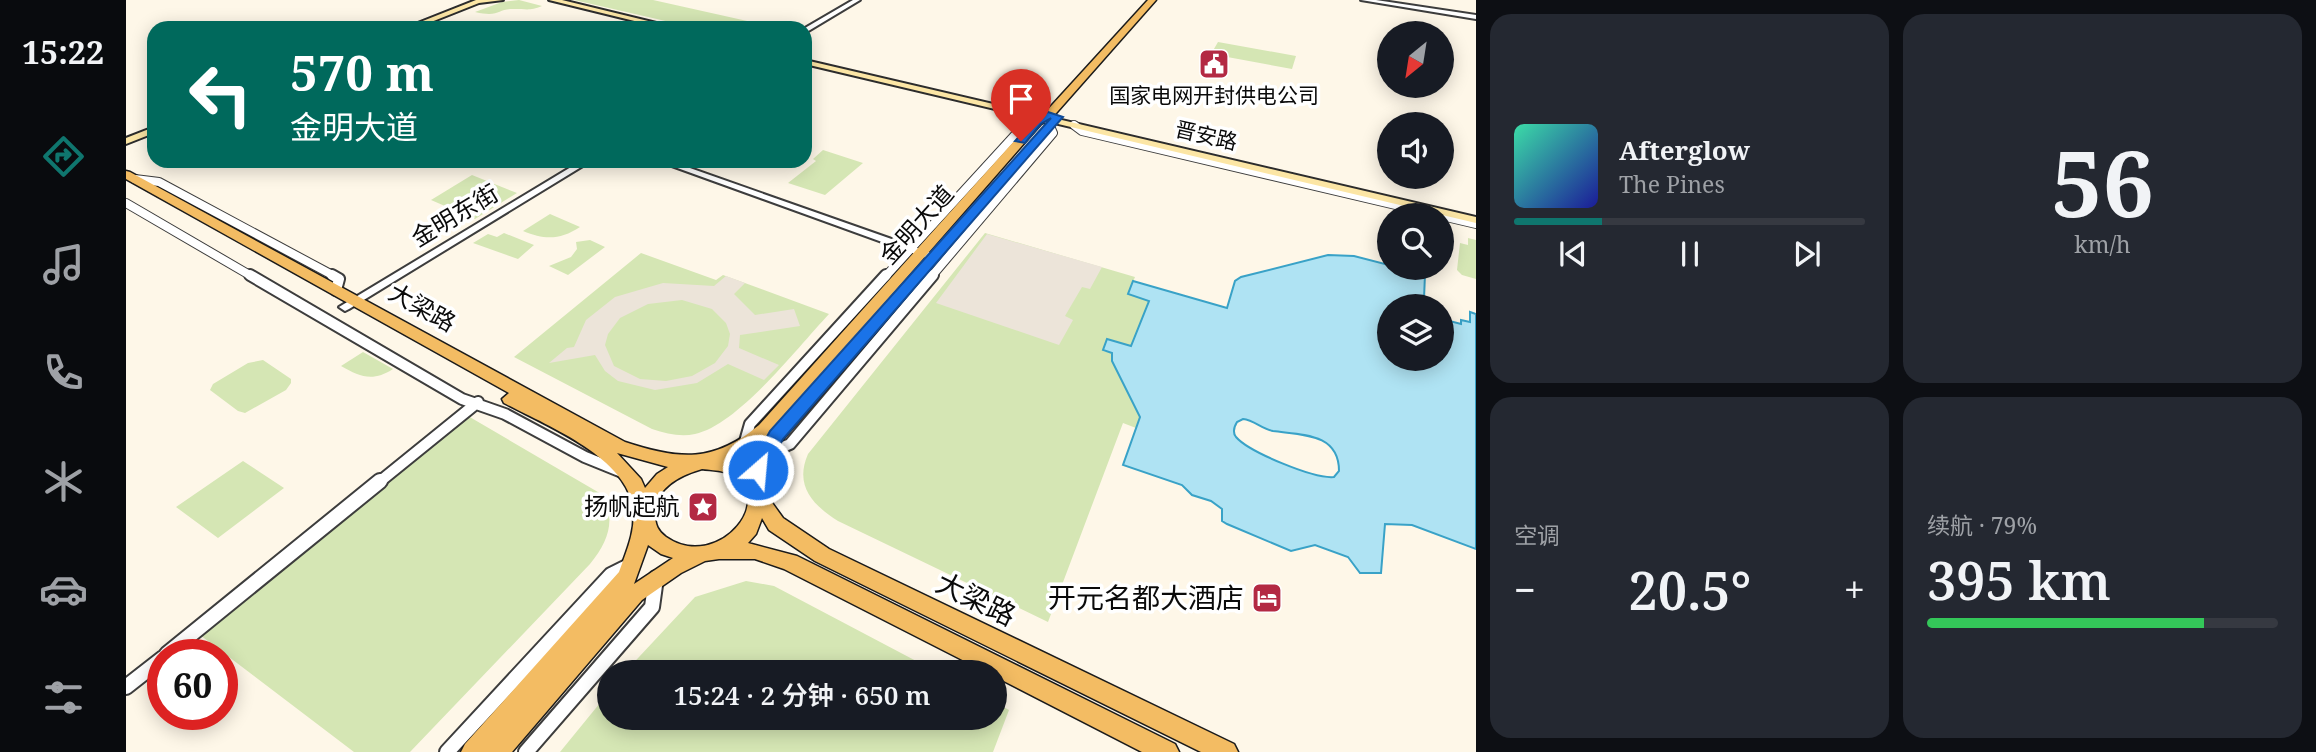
<!DOCTYPE html>
<html lang="zh">
<head>
<meta charset="utf-8">
<style>
  :root { --surface:#171b24; --page:#242831; --text:#f1f3f6; --muted:#9ea1a6; --line:#363941; --accent:#0f766e }
  body { margin:0; font-family:"Noto Serif","Noto Sans SC",serif; background:var(--page); color:var(--text); height:100vh; display:flex; flex-direction:column; font-size:26px; white-space:nowrap }
  * { box-sizing:border-box; margin:0 }
  p { font-size:23px; color:var(--muted) }
  .icon { flex:none; width:38px; height:38px; fill:none; stroke:currentColor; stroke-width:2; stroke-linecap:round; stroke-linejoin:round }
  .map { position:relative; flex:1; overflow:hidden }
  .drawer { display:flex; flex-direction:column; gap:14px; padding:14px; background:#0d0f14; width:840px }
  .drawer>* { flex:none }
  .top-card { position:absolute; left:21px; top:21px; width:665px; height:147px; border-radius:21px; box-shadow:0 4px 18px #0003; background:#00695c; color:#fff; overflow:hidden }
  .needle { width:46px; rotate:210deg }
  .tools { position:absolute; left:1251px; top:21px; display:grid; gap:14px }
  .tools a { display:grid; place-items:center; width:77px; height:77px; border-radius:50%; background:var(--surface); box-shadow:0 4px 18px #0003; font-size:35px }
  .speed { position:absolute; left:21px; top:639px; display:flex; gap:14px; font-size:35px; font-weight:700; text-align:center }
  .speed>* { display:grid; place-content:center; width:91px; height:91px; border-radius:50%; background:var(--surface); box-shadow:0 4px 18px #0003; line-height:1 }
  .speed .limit { border:10px solid #d22; background:#fff; color:#111 }
  .pin { position:absolute; display:grid; place-items:center; width:60px; height:60px; color:#fff; margin:-72px -30px; border-radius:50% 50% 50% 0; rotate:-45deg; box-shadow:0 0 7px #0007 }
  .pin .icon { rotate:45deg }
  .me { position:absolute; width:77px; margin:-38px; rotate:27deg; stroke-linejoin:round; filter:drop-shadow(0 0 5px #0008) }
  .turn { display:flex; align-items:center; gap:24px; height:147px; padding:0 28px; font-size:32px }
  .turn .icon { width:91px; height:91px; stroke-width:2.5 }
  .turn b { display:block; font-size:49px; line-height:60px }
  .big { font-size:52px; font-weight:600; line-height:1.1 }
  .drawer .card { flex:1; display:flex; flex-direction:column; justify-content:center; gap:10px; min-width:0; padding:0 24px; border-radius:21px; background:var(--page) }
  .drawer .dial { align-items:center; gap:0 }
  .dial b { font-size:91px; line-height:1 }
  .song { display:flex; align-items:center; gap:21px }
  .cover { width:84px; height:84px; border-radius:10px; background:linear-gradient(135deg,hsl(160 70% 55%),hsl(240 70% 35%)) }
  .played { height:7px; border-radius:4px; background:linear-gradient(90deg,var(--accent) 25%,var(--line) 25%) }
  .keys { display:flex; justify-content:space-around; direction:ltr }
  .heat { display:flex; justify-content:space-between; align-items:center; font-size:38px; direction:ltr }
  .charge { height:10px; border-radius:5px; background:linear-gradient(90deg,#34c759 79%,var(--line) 0) }
  .drawer .tiles { flex:1; display:grid; gap:14px; grid-template-columns:repeat(2,1fr) }
  .trip { position:absolute; left:471px; top:660px; width:410px; height:70px; border-radius:35px; background:var(--surface); box-shadow:0 4px 18px #0003; font-weight:600; line-height:70px; text-align:center }
  main { display:flex; flex:1; min-height:0 }
  .dock { display:flex; flex-direction:column; width:126px; justify-content:space-around; align-items:center; background:#090b0e; color:var(--muted) }
  .dock .icon { width:49px; height:49px }
  .dock .on { color:var(--accent) }
  .dock b { font-size:32px; color:var(--text) }
  .map>svg:first-child { display:block }
  .green { fill:#d5e6b4 }
  .plaza { fill:#ece4d9; fill-rule:evenodd }
  .water { fill:#afe3f3; stroke:#39a2c7; stroke-width:2; fill-rule:evenodd }
  .lines { fill:none; stroke-linecap:round; stroke-linejoin:round }
  .minor-far2-casing { stroke:#3d3d3d; stroke-width:10 }
  .minor-far1-casing { stroke:#3d3d3d; stroke-width:14 }
  .minor-casing { stroke:#3d3d3d; stroke-width:18 }
  .tertiary-casing { stroke:#3d3d3d; stroke-width:4 }
  .secondary-casing { stroke:#2c2c2c; stroke-width:4 }
  .primary-casing { stroke:#1b1b1b; stroke-width:3 }
  .minor-far2 { stroke:#fff; stroke-width:8 }
  .minor-far1 { stroke:#fff; stroke-width:10 }
  .minor { stroke:#fff; stroke-width:14 }
  .tertiary { fill:#fff; fill-rule:evenodd }
  .secondary { fill:#fce6a5; fill-rule:evenodd }
  .primary { fill:#f3bc63; fill-rule:evenodd }
  .route { fill:#1a73e8; stroke:#114b97; stroke-width:2 }
  .labels { text-anchor:middle; stroke-width:7; stroke-linejoin:round; paint-order:stroke }
  .far-poi-label { font-size:21px; fill:#0a0a0a; stroke:#fff }
  .far-street-label { font-size:21px; fill:#0a0a0a; stroke:#fff }
  .street-label { font-size:24px; fill:#0a0a0a; stroke:#fff }
  .poi-label { font-size:24px; fill:#0a0a0a; stroke:#fff; text-anchor:end }
  .near-poi-label { font-size:28px; fill:#0a0a0a; stroke:#fff; text-anchor:end }
  .near-street-label { font-size:28px; fill:#0a0a0a; stroke:#fff }
</style>
</head>
<body>
<main>
<nav class="dock">
<b>15:22</b>
<svg class="icon on" aria-label="directions" viewBox="0 0 24 24"><path d="M12 3l9 9-9 9-9-9zM9 14v-3h6M13 9l2 2-2 2"/></svg>
<svg class="icon" aria-label="music" viewBox="0 0 24 24"><path d="M9 18V5l10-2v13"/><circle cx="6" cy="18" r="3"/><circle cx="16" cy="16" r="3"/></svg>
<svg class="icon" aria-label="phone" viewBox="0 0 24 24"><path d="M5 4h4l2 5-3 2q2 4 5 5l2-3 5 2v4C11 20 4 13 5 4z"/></svg>
<svg class="icon" aria-label="climate" viewBox="0 0 24 24"><path d="M12 3v18M4 7l16 10M4 17L20 7"/></svg>
<svg class="icon" aria-label="car" viewBox="0 0 24 24"><path d="M5 17H2v-5l4-1 3-4h7l3 4 3 1v5h-3M9 17h6M6 11h13"/><circle cx="7" cy="17" r="2"/><circle cx="17" cy="17" r="2"/></svg>
<svg class="icon" aria-label="filters" viewBox="0 0 24 24"><path d="M4 7h16M4 17h16"/><circle cx="9" cy="7" r="2"/><circle cx="15" cy="17" r="2"/></svg>
</nav>
<div class="map">
<svg width="1350" height="752" viewBox="0 0 1350 752">
  <rect width="100%" height="100%" fill="#fef7e8"/>
  <path class="green" d="M393 0 416 6C404 11 401 9 389 9 371 8 375 18 349 12L376 2Z
    M448 0H527L653 28H570Z
    M1092 42 1170 56 1166 69 1085 54Z
    M697 150 737 163 699 195 662 183 690 161 687 159Z
    M346 175 391 193 349 219 305 200Z
    M424 214 454 227C434 240 419 240 397 231Z
    M378 233 408 245 392 259 347 243 362 234 371 237Z
    M859 233 1009 277 1002 294 1024 300 1005 346 977 351 986 353 1014 417 1010 428 997 423 922 622 712 521C687 505 668 486 682 454Z
    M1342 238 1350 240V279L1336 275 1331 270 1334 243 1342 245Z
    M464 240 479 247 442 275 423 266 445 257 451 249 450 242Z
    M515 253 590 280 597 275 703 314C672 347 612 425 569 434 555 437 541 434 526 429L388 357Z
    M237 352 267 369C247 382 234 377 215 366Z
    M137 360 165 379V383L160 390 119 413 112 411 84 390 87 384 122 363Z
    M342 416 477 495C490 521 482 542 464 564L284 752H228L74 635Z
    M117 461 158 488 92 538 50 507Z
    M620 581 648 586 811 672H499L569 597Z
    M483 692V718H868V702L883 710 867 752H434Z"/>
  <path class="plaza" d="M861 234 976 267 964 289 956 287 939 316 947 320 933 345 810 303Z
    M600 276 619 283 608 294 629 315 668 309 674 326 614 335 613 348 653 365 638 380 602 364 571 383 529 390 492 381 479 371 469 355 423 363 441 348 448 347 460 320 489 297 537 283 588 286ZM556 300 586 309 600 323 604 334 602 346 589 363 566 376 540 381 514 379 488 366 479 345 482 334 494 318 522 304Z"/>
  <path class="water" d="M1202 255 1228 256 1263 265 1264 268 1299 274 1298 299 1302 301V306H1264V359H1316V319L1335 324V320L1344 322V312L1350 314V549L1286 525 1259 524 1255 573H1234L1222 557 1189 545 1165 551 1101 524 1096 521V509L1085 501 1066 495 1056 485 997 465 1014 417 986 361V353L977 350 981 339 1005 346 1023 301 1002 294 1007 281 1101 308 1109 281 1115 277ZM1117 419C1128 420 1136 429 1147 431 1176 435 1213 433 1213 471L1208 477C1188 479 1123 452 1110 437 1106 432 1108 427 1111 422Z"/>
  <g class="lines">
    <g class="minor-far2-casing">
      <path id="minor-far2" d="M948 125 956 131 1312 215
        M9 179 33 182 210 277
        M0 203 127 277
        M1316 216 1350 224
        M759 277 898 125 911 122
        M805 277 927 133 923 124"/>
    </g>
    <g class="minor-far1-casing">
      <path id="minor-far1" d="M124 275 336 399 379 414 459 457 501 474
        M206 275 213 279 210 290
        M618 445 624 424 760 275
        M640 454 664 444 807 275
        M252 483 352 402"/>
    </g>
    <g class="minor-casing">
      <path id="minor" d="M41 654 254 481
        M0 687 37 658
        M321 752 485 575 505 565
        M400 752 526 607 530 578"/>
    </g>
    <g class="tertiary-casing">
      <path id="tertiary" d="M727 0H734L679 33V28Z
        M1235 0H1250L1350 15V19Z
        M455 161H465L223 309 219 311 213 307Z
        M532 161H544L811 255 812 257 807 260 803 259Z"/>
    </g>
    <g class="secondary-casing">
      <path id="secondary" d="M350 0H377L353 3 290 28H279Z
        M423 0H436L551 28H537Z
        M679 60 1350 217V223L679 64Z
        M28 127V133L0 144V138Z"/>
    </g>
    <g class="primary-casing">
      <path id="primary" d="M1022 0H1030L924 120 915 124 747 316 786 273H796L798 276 796 279 657 439 634 486 657 518 703 549 1108 744 1112 752H1075L689 561 643 530 636 518 630 534 622 543 671 556 1049 744 1053 752H1016L868 676V672H860L658 569 629 559H593L579 561 555 573 516 600 386 752H335L339 744 493 572C500 552 510 531 507 509 502 457 419 425 378 403L376 399 383 393 0 179V171L4 172 499 442C553 460 588 463 633 425L907 120 916 116ZM640 438 624 471 604 460ZM491 453 542 467 531 474 519 488 515 479ZM576 469C583 470 591 470 598 472 658 493 593 574 540 537 532 531 529 525 529 514 528 488 555 475 576 469ZM522 545 535 554 547 558 508 584Z"/>
    </g>
    <use href="#minor-far2" class="minor-far2"/>
    <use href="#minor-far1" class="minor-far1"/>
    <use href="#minor" class="minor"/>
    <use href="#tertiary" class="tertiary"/>
    <use href="#secondary" class="secondary"/>
    <use href="#primary" class="primary"/>
  </g>
  <path class="route" d="M922 112 937 117 657 439 638 475H626L623 470 644 431 925 118 915 124 899 143 889 141 908 120Z"/>
  <defs>
    <g id="civic-square" transform="scale(1.575)"><rect x="-9" y="-9" width="18" height="18" rx="4" fill="#b32943" stroke="#fff"/><path d="M-.6-6.5H3V-4.5H.6V-3L4-1V1h2V6H-6V1h2V-1L-.6-3ZM-1.2 2.5V6h2.4V2.5Z" fill="#fff"/></g>
    <g id="sight-square" transform="scale(1.575)"><rect x="-9" y="-9" width="18" height="18" rx="4" fill="#b32943" stroke="#fff"/><path d="M0-6L1.8-2.2L6-1.7L2.9 1.2L3.7 5.4L0 3.3L-3.7 5.4L-2.9 1.2L-6-1.7L-1.8-2.2Z" fill="#fff"/></g>
    <g id="hotel-square" transform="scale(1.575)"><rect x="-9" y="-9" width="18" height="18" rx="4" fill="#b32943" stroke="#fff"/><path d="M-6-4.5h1.5V1H6V5H4.5V3h-9V5H-6ZM-4 0a1.8 1.8 0 1 1 3.6 0ZM.5 0V-2.5h3Q6-2.5 6 0Z" fill="#fff"/></g>
  </defs>
  <g fill-rule="evenodd">
    <use href="#civic-square" x="1088" y="64"/>
    <use href="#sight-square" x="577" y="507"/>
    <use href="#hotel-square" x="1141" y="598"/>
  </g>
  <g class="labels">
    <g class="far-poi-label">
      <text x="1088" y="103">国家电网开封供电公司</text>
    </g>
    <g class="far-street-label">
      <text transform="translate(1080 136) rotate(13)" y="7">晋安路</text>
    </g>
    <g class="street-label">
      <text transform="translate(329 216) rotate(-31)" y="8">金明东街</text>
      <text transform="translate(791 225) rotate(-48)" y="8">金明大道</text>
      <text transform="translate(296 308) rotate(29)" y="8">大梁路</text>
    </g>
    <g class="poi-label">
      <text x="554" y="515">扬帆起航</text>
    </g>
    <g class="near-poi-label">
      <text x="1118" y="608">开元名都大酒店</text>
    </g>
    <g class="near-street-label">
      <text transform="translate(850 599) rotate(26)" y="10">大梁路</text>
    </g>
  </g>
</svg>
<div class="tools">
<a><svg class="needle" viewBox="-14 -14 28 28"><path d="M0-13l5 13h-10z" fill="#e53935"/><path d="M0 13l5-13h-10z" fill="#9ea1a6"/></svg></a>
<a><svg class="icon" aria-label="sound" viewBox="0 0 24 24"><path d="M4 9h4l5-4v14l-5-4H4zM17 9q2 3 0 6"/></svg></a>
<a><svg class="icon" aria-label="search" viewBox="0 0 24 24"><circle cx="10" cy="10" r="6"/><path d="M15 15l6 6"/></svg></a>
<a><svg class="icon" aria-label="layers" viewBox="0 0 24 24"><path d="M12 4l9 5-9 5-9-5zM3 14l9 5 9-5"/></svg></a>
</div>
<div class="speed"><div class="limit">60</div></div>
<div class="pin" style="left:895px;top:141px;background:#d93025"><svg class="icon" aria-label="arrive" viewBox="0 0 24 24"><path d="M6 21V4h12l-3 4 3 4H6"/></svg></div>
<svg class="me" style="left:632px;top:470px" viewBox="-20 -20 40 40"><circle r="17" fill="#1a73e8" stroke="#fff" stroke-width="3"/><path d="M0-11L8 9 0 5-8 9z" fill="#fff"/></svg>
<div class="trip">15:24 · 2 分钟 · 650 m</div>
<div class="top-card">
<div class="turn"><svg class="icon" aria-label="left" viewBox="0 0 24 24"><path d="M17 20v-9H6M10 6l-5 5 5 5"/></svg><div><b>570 m</b>金明大道</div></div>
</div>
</div>
<section class="drawer">
<div class="tiles">
<div class="card">
<div class="song"><i class="cover"></i><div><b>Afterglow</b><p>The Pines</p></div></div>
<div class="played"></div>
<div class="keys"><svg class="icon" aria-label="previous" viewBox="0 0 24 24"><path d="M18 5L8 12l10 7zM5 5v14"/></svg><svg class="icon" aria-label="pause" viewBox="0 0 24 24"><path d="M8 5v14M16 5v14"/></svg><svg class="icon" aria-label="next" viewBox="0 0 24 24"><path d="M6 5l10 7-10 7zM19 5v14"/></svg></div>
</div>
<div class="card dial"><b>56</b><p>km/h</p></div>
<div class="card"><p>空调</p>
<div class="heat"><a>−</a><b class="big">20.5°</b><a>+</a></div>
</div>
<div class="card"><p>续航 · 79%</p><b class="big">395 km</b><div class="charge"></div></div>
</div>
</section>
</main>
</body>
</html>
